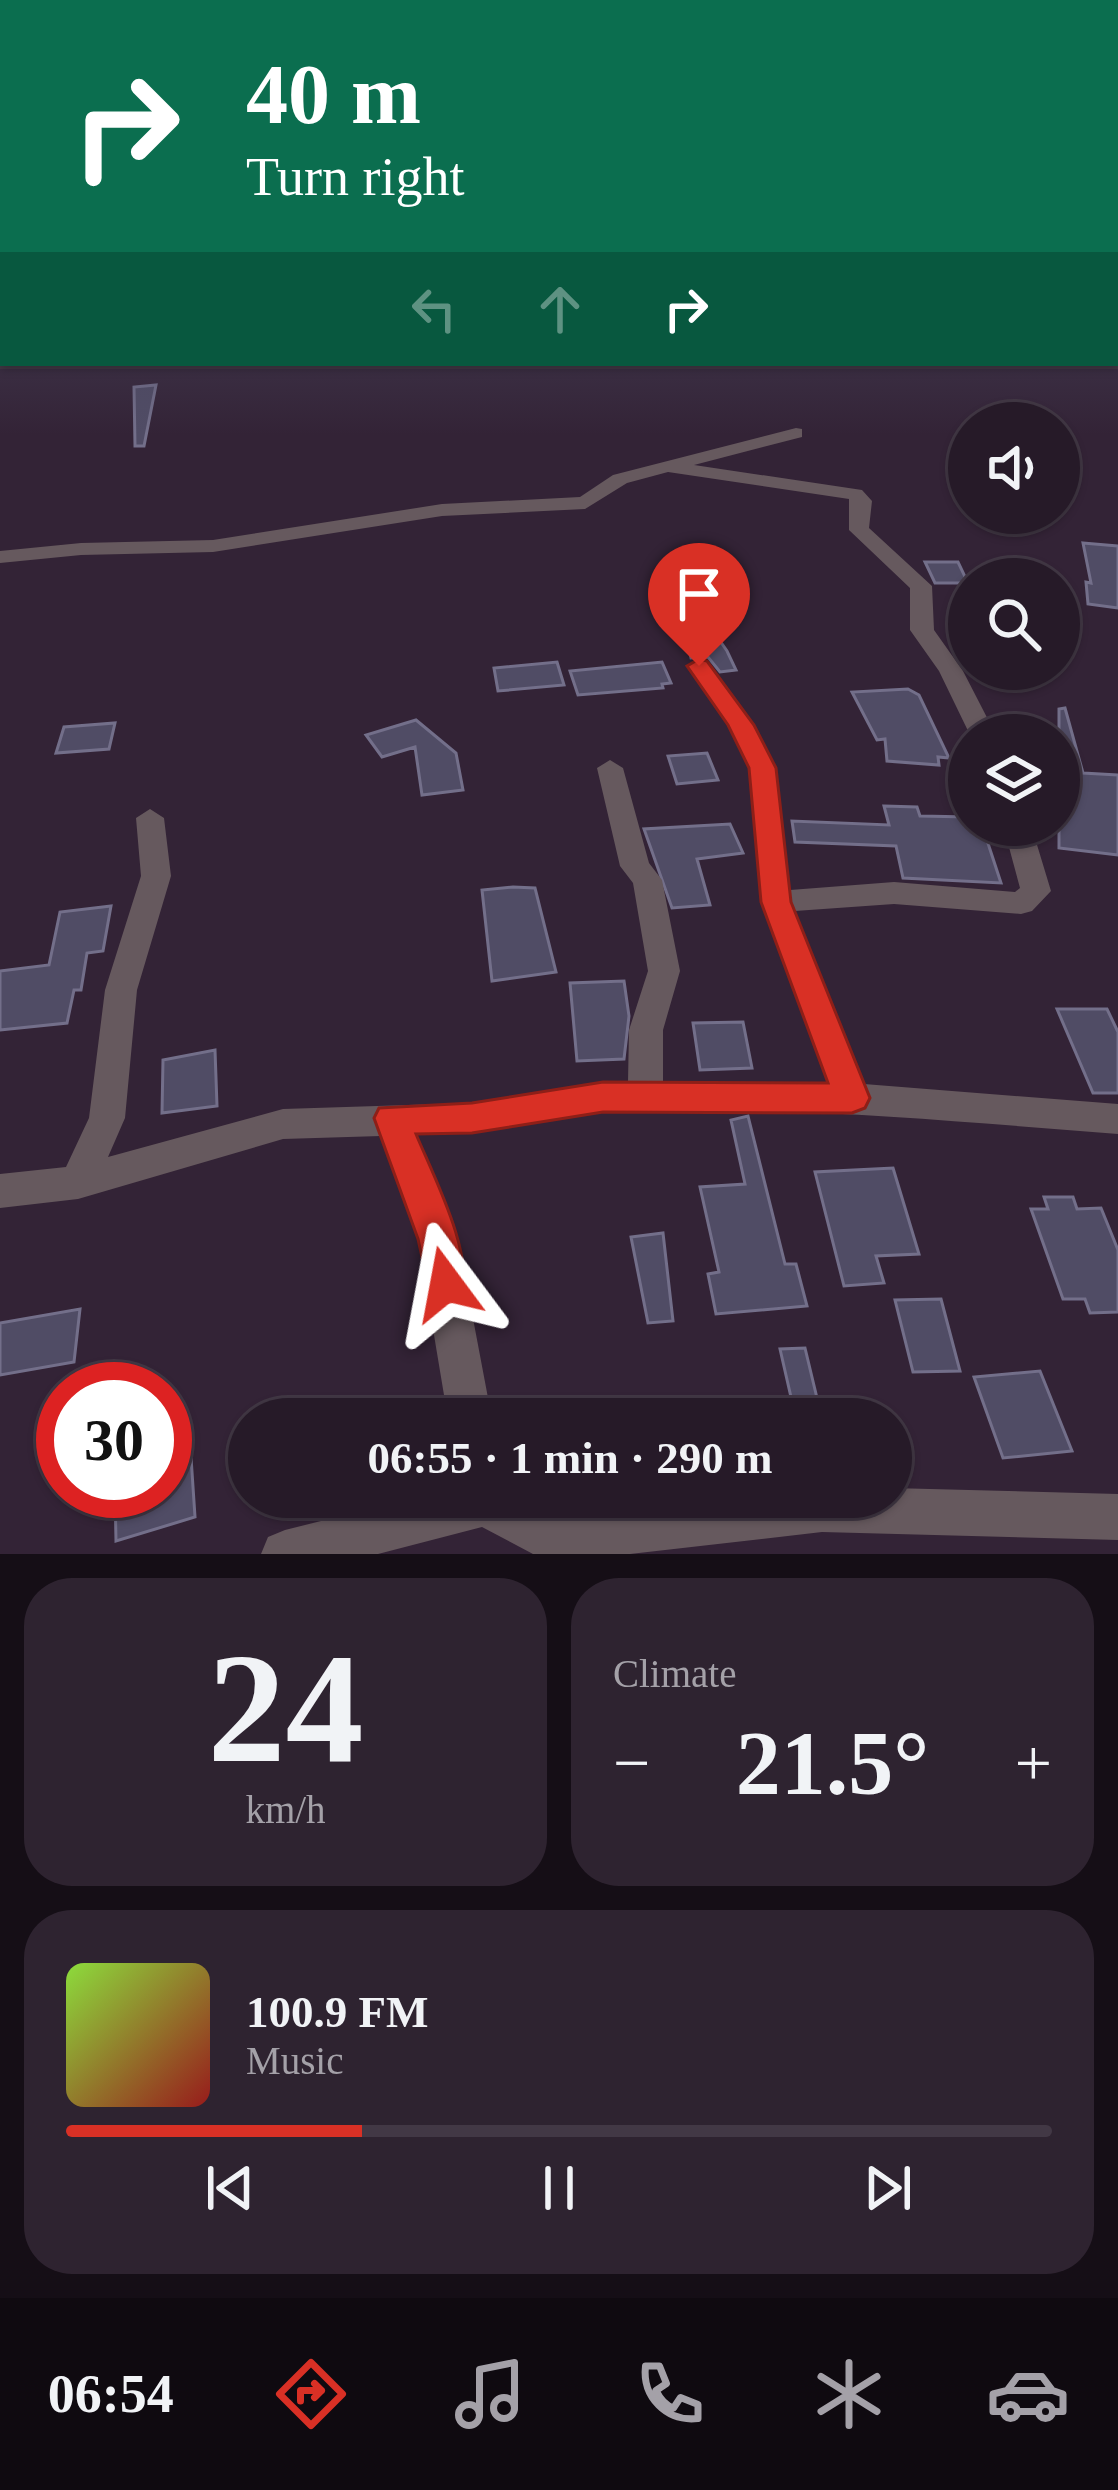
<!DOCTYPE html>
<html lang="en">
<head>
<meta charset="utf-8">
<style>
  :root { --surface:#261a28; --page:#2e2330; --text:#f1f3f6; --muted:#a4a1a8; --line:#423845; --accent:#d93025 }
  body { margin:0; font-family:"Times New Roman",serif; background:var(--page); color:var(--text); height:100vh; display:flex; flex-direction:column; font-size:45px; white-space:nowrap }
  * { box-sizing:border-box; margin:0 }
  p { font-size:39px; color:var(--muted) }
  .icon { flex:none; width:66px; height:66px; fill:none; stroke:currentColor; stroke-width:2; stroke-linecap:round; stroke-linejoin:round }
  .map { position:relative; height:1554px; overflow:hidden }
  .drawer { display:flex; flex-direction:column; gap:24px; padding:24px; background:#150e16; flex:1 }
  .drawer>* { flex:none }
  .guide { position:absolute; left:0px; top:0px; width:1119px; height:366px; box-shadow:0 3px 9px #0004,0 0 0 3px var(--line); background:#0b6e4f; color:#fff; overflow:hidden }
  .buttons { position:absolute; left:948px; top:402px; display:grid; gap:24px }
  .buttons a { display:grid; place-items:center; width:132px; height:132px; border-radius:50%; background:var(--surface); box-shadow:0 3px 9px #0004,0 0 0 3px var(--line); font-size:60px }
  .speed { position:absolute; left:36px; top:1362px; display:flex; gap:24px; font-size:60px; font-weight:700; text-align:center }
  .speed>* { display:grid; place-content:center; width:156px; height:156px; border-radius:50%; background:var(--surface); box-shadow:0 3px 9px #0004,0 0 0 3px var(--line); line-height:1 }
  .speed .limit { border:18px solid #d22; background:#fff; color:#111 }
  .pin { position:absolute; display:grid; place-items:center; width:102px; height:102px; color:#fff; margin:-123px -51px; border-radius:50% 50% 50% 0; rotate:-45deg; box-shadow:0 0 12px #0007 }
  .pin .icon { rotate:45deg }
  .me { position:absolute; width:132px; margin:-66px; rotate:347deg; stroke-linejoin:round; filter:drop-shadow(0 0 9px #0008) }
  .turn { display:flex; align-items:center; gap:42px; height:252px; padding:0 48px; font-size:54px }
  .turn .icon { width:156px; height:156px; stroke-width:2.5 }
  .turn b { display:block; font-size:84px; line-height:102px }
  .lanes { display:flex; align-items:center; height:114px; padding:0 48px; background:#0003; justify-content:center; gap:60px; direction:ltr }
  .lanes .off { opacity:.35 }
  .big { font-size:90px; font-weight:600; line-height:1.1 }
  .drawer .card { flex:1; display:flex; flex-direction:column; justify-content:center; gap:18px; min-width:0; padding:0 42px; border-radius:48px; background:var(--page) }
  .drawer .dial { align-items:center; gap:0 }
  .dial b { font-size:156px; line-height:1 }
  .song { display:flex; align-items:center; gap:36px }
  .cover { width:144px; height:144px; border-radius:18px; background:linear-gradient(135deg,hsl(90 70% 55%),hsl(0 70% 35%)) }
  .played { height:12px; border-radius:6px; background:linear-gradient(90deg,var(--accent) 30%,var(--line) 30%) }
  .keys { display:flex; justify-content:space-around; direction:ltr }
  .heat { display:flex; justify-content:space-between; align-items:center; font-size:66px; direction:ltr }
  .drawer .tiles { flex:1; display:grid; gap:24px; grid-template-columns:1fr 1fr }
  .card:last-child { grid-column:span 2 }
  .trip { position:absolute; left:228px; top:1398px; width:684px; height:120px; border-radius:60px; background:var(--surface); box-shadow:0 3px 9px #0004,0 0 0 3px var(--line); font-weight:600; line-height:120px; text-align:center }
  .dock { display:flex; height:192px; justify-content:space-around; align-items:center; background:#0f0a10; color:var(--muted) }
  .dock .icon { width:84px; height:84px }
  .dock .selected { color:var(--accent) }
  .dock b { font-size:54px; color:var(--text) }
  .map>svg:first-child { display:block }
  .building { fill:#504c65; stroke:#736f8a; stroke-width:3 }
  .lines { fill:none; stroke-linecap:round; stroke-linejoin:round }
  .street { fill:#66595e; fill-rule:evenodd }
  .route { fill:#d93025; stroke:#8d1f18; stroke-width:3 }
</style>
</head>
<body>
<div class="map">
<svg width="1118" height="1554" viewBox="0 0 1118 1554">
  <rect width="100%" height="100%" fill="#332336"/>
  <path class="building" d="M156 385 144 446H135L134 387Z
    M1083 543 1118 546V608L1088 604 1086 582 1091 583Z
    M925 562H958L968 583H935Z
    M695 605 727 651 736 670 720 672 708 657 691 658 690 654 698 653 671 608Z
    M557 662 564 685 498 691 494 668Z
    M662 662 671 683 662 684 663 688 578 695 570 671Z
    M908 689 919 695 949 758 938 757 939 765 887 761 885 739 877 740 852 692Z
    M1065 708 1083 773 1118 775V855L1059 848V709Z
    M416 720 456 753 463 790 422 795 415 747 382 757 366 735Z
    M115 723 109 749 56 753 64 727Z
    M707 753 718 780 677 784 668 756Z
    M884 806 917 807 920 816 969 817V825H982L1001 883 903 878 896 846 795 842 792 821 889 825Z
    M730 824 743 853 697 859 710 905 672 908 644 829Z
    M513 887 535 888 556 972 492 981 482 890Z
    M111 906 103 951 87 953 81 990H74L67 1023 0 1030V971L49 965 60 912Z
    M624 981 629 1016 624 1059 577 1061 570 983Z
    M1057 1009H1107L1118 1032V1093H1093Z
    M743 1022 752 1068 700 1070 693 1023Z
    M215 1050 217 1106 162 1113 163 1060Z
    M748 1116 785 1264H796L807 1306 716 1314 708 1274 719 1272 700 1187 745 1184 731 1120Z
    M893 1168 919 1254 876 1256 884 1283 844 1286 815 1172Z
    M1044 1197H1073L1077 1209 1101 1208 1118 1250V1312L1090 1313 1085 1299H1063L1031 1209H1048Z
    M663 1233 673 1321 648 1323 631 1237Z
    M941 1299 960 1371 913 1372 895 1300Z
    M80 1309 74 1362 0 1375V1323Z
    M805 1348 822 1419H796L780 1349Z
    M1040 1371 1072 1451 1003 1458 974 1377Z
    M189 1427 195 1517 116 1541 115 1491H165V1434Z"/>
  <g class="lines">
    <path class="street" d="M796 428 802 429V437L694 465 862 490 872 501 869 528 932 586 934 630 963 671 996 735H970L939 671 910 630V588L849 530V499L668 472 627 483 585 509 442 516 213 552 81 555 0 563V551L81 543 213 540 442 504 580 497 613 475Z
      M699 659 707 661 754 725 776 768 790 890 894 882 1015 892 1020 888 1003 825H1031L1051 891 1032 911 1021 914 894 904 795 911 864 1084 1118 1104V1134C948 1121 778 1104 607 1112 543 1114 481 1133 417 1135L458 1239 492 1419H448L418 1239 381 1136 283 1139 78 1199 0 1208V1174L66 1167 89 1118 105 990 141 876 136 818 150 809 164 818 171 876 137 990 125 1118 108 1157 283 1109 471 1103 628 1082 629 1030 648 971 633 883 620 866 597 768 610 760 623 768 649 863 662 880 680 971 663 1030V1082L829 1083 761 902 750 768 728 725 687 666Z
      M891 1488 1118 1494V1540L822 1532 630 1554H533L482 1527 378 1554H261L268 1537 285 1530 417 1497H521L556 1515 719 1497H891Z"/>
  </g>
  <linearGradient id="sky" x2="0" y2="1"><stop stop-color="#1c131e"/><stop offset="0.5" stop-color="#4a455d"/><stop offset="1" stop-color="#4a455d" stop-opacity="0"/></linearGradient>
  <rect width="1118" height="435" fill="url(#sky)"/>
  <path class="route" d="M699 659 707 661 754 725 776 768 791 902 870 1098 865 1108 852 1113 603 1112 472 1133 416 1134C432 1173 477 1259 460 1298L446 1303 431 1298 418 1239 374 1118 379 1108 472 1103 603 1082 828 1083 761 902 749 768 728 725 687 666Z"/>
</svg>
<div class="buttons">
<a><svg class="icon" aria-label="sound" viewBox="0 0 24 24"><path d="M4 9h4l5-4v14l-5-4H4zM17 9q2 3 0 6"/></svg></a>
<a><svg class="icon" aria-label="search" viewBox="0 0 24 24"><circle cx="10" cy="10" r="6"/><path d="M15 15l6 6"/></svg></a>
<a><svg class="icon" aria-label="layers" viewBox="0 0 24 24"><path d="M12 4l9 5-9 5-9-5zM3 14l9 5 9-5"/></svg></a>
</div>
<div class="speed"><div class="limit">30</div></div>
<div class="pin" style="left:699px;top:666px;background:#d93025"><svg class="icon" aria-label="arrive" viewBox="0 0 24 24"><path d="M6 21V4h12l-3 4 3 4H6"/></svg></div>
<svg class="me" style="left:446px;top:1284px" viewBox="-20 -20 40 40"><path d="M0-17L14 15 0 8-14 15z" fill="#d93025" stroke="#fff" stroke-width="4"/></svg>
<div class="trip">06:55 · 1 min · 290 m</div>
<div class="guide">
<div class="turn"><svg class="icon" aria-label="right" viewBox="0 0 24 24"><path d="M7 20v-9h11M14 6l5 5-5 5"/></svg><div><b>40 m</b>Turn right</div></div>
<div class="lanes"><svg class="icon off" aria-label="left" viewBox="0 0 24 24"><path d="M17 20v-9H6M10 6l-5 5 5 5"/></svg><svg class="icon off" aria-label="ahead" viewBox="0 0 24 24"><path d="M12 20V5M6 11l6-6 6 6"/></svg><svg class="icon" aria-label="right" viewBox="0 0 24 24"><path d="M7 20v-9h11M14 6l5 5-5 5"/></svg></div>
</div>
</div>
<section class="drawer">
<div class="tiles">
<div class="card dial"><b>24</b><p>km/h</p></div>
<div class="card"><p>Climate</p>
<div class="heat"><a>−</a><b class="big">21.5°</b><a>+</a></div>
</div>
<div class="card">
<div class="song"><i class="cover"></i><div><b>100.9 FM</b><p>Music</p></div></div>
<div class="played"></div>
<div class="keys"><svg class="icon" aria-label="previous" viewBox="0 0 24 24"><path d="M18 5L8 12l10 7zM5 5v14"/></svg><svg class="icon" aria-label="pause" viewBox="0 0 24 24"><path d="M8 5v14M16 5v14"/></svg><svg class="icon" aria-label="next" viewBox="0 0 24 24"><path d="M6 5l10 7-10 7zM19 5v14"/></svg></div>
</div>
</div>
</section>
<nav class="dock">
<b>06:54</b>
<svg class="icon selected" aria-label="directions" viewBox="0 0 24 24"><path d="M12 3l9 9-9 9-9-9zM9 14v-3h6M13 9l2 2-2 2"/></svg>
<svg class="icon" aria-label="music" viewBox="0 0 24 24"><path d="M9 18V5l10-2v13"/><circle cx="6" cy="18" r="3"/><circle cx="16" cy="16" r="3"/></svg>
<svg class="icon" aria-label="phone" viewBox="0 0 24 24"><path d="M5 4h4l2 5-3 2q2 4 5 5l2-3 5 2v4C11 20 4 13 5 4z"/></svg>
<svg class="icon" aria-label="climate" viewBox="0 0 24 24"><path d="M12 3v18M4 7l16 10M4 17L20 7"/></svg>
<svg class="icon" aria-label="car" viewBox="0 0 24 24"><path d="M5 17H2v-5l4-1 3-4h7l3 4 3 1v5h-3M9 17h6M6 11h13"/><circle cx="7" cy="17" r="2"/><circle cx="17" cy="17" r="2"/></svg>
</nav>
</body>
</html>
